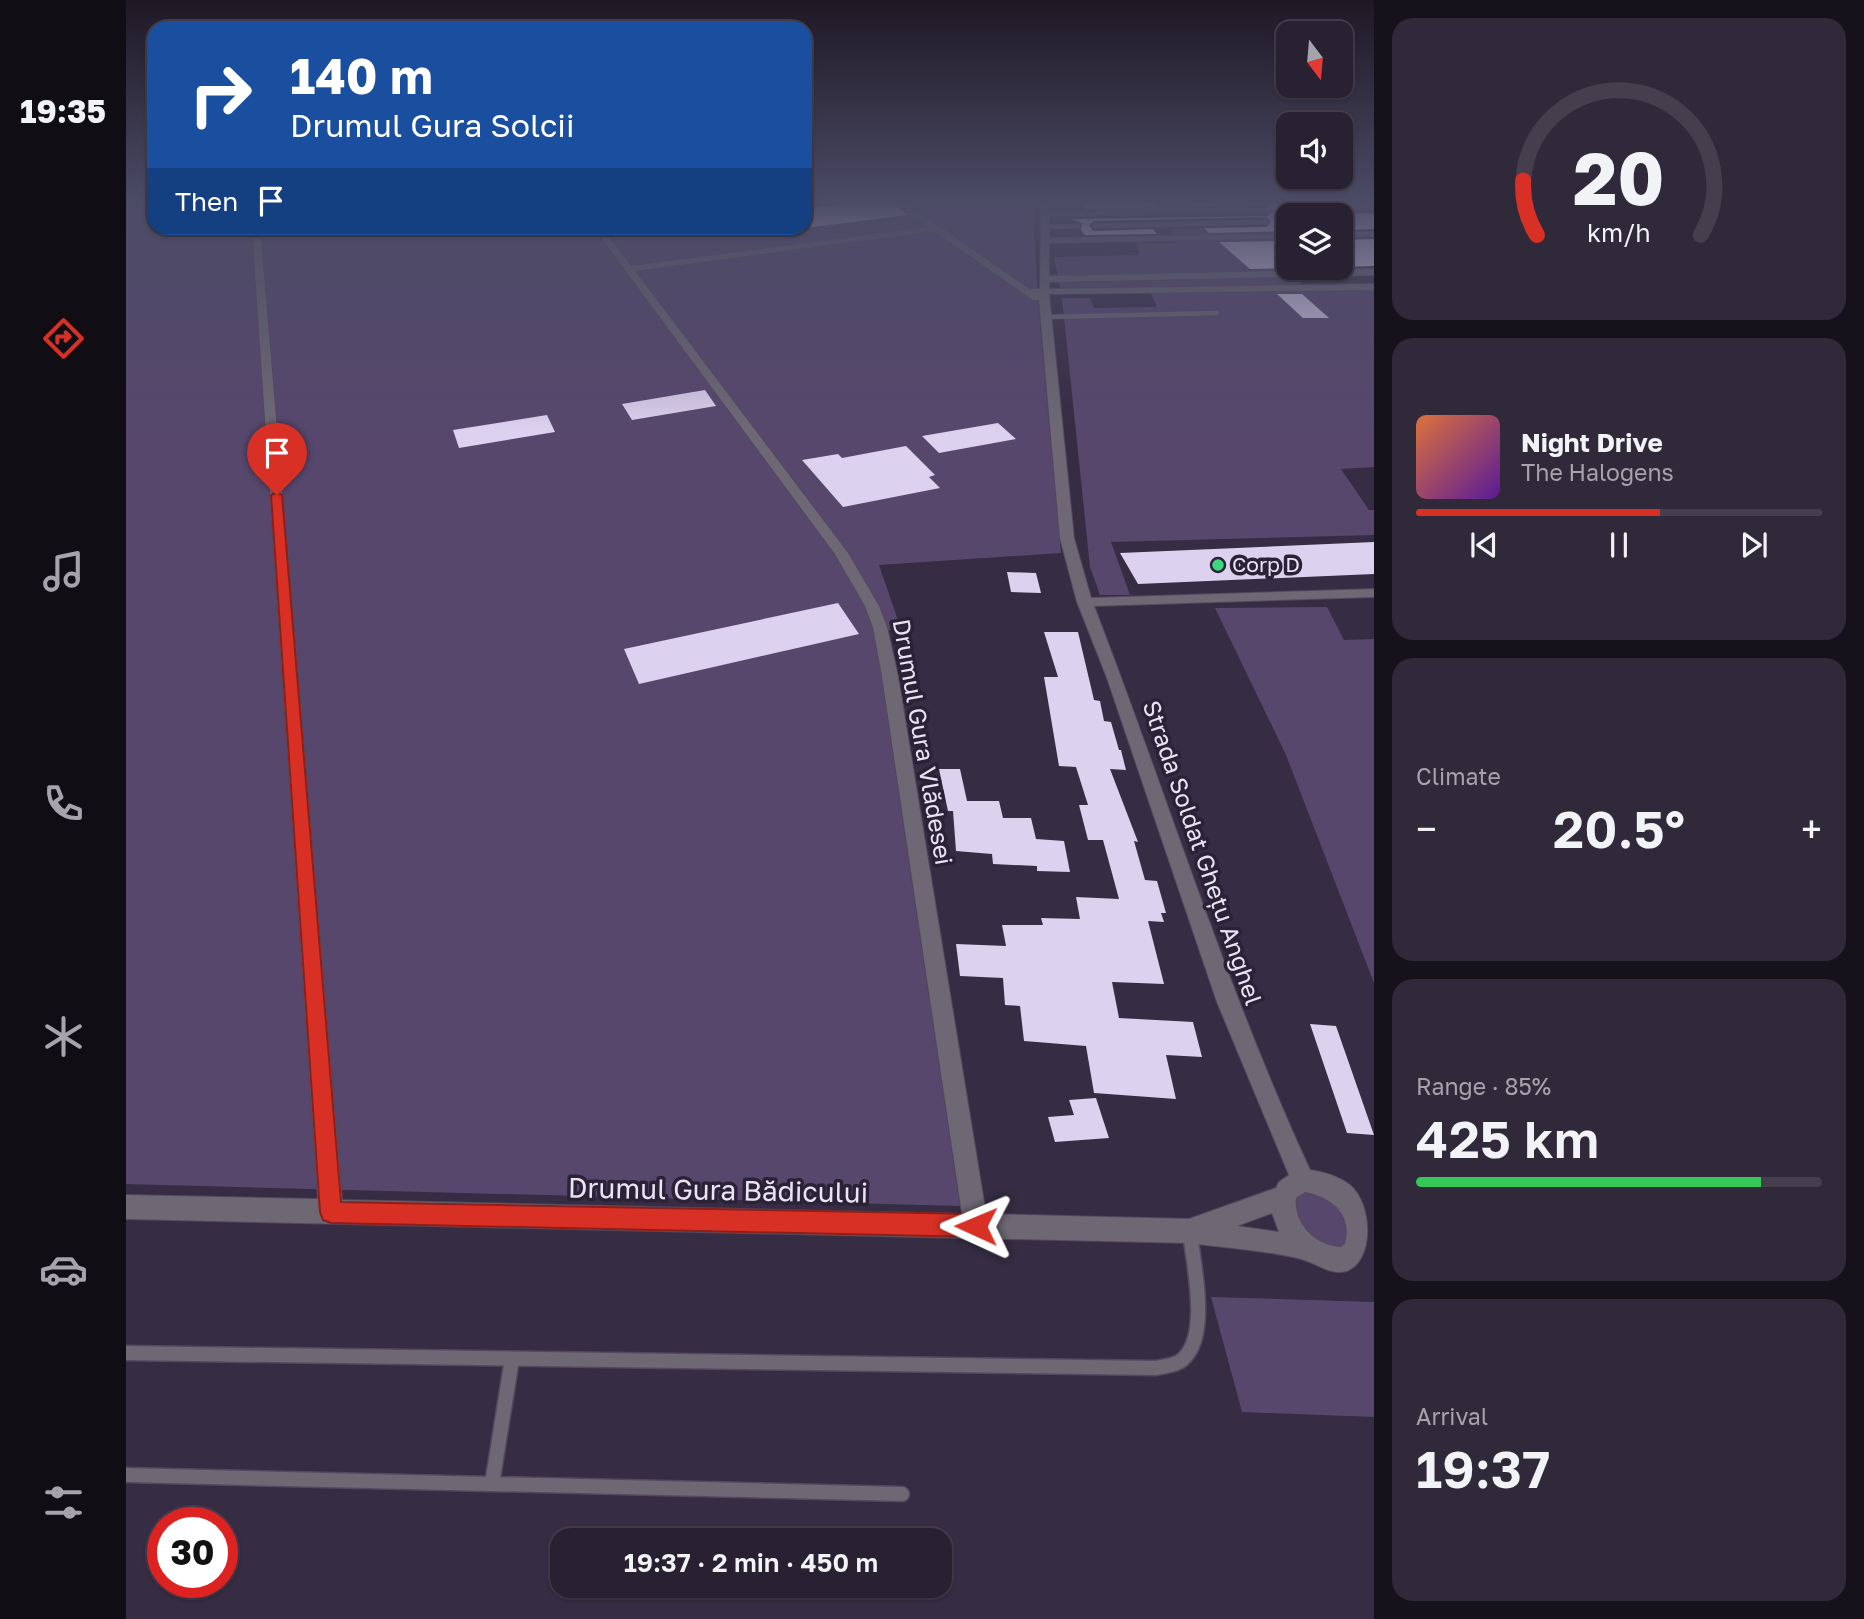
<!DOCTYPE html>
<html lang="en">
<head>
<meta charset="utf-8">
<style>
  :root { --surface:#282132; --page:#30293a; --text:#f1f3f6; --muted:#a5a3ac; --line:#443e4d; --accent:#d93025 }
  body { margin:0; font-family:"Golos Text",sans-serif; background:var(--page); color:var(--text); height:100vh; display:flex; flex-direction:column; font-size:26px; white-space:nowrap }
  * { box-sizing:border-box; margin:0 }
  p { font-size:23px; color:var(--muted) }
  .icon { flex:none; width:38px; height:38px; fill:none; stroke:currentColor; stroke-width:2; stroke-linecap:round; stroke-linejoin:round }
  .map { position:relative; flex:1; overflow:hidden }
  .sheet { display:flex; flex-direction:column; gap:18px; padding:18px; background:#16121c; width:490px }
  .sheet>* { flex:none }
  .top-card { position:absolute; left:21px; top:21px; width:665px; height:214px; border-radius:21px; box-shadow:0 2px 5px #0004,0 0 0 2px var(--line); background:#1a4fa0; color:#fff; overflow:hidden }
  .needle { width:46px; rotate:164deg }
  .fabs { position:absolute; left:1150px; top:21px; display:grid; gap:14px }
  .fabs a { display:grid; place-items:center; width:77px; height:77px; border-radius:14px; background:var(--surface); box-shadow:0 2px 5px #0004,0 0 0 2px var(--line); font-size:35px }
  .speed { position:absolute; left:21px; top:1507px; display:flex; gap:14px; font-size:35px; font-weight:700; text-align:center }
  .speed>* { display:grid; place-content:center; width:91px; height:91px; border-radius:50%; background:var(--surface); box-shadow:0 2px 5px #0004,0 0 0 2px var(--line); line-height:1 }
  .speed .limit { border:10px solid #d22; background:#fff; color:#111 }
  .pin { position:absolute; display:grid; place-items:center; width:60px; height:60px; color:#fff; margin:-72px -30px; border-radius:50% 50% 50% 0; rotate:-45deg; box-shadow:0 0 7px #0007 }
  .pin .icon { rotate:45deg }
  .me { position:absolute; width:77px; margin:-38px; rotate:271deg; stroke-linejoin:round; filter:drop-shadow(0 0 5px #0008) }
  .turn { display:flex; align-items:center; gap:24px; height:147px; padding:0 28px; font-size:32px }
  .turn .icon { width:91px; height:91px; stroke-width:2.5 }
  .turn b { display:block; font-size:49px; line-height:60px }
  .then { display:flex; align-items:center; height:66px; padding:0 28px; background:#0003; gap:14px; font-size:26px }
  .big { font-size:52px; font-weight:600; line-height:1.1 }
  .sheet .card { flex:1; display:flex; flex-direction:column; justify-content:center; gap:10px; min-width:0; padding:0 24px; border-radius:21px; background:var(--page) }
  .sheet .dial { align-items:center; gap:0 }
  .dial svg { height:182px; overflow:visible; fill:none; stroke:var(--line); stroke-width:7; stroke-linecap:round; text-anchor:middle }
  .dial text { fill:var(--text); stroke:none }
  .song { display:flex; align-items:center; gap:21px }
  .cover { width:84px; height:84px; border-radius:10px; background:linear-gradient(135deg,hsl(20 70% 55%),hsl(270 70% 35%)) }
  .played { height:7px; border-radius:4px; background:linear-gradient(90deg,var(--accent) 60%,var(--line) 60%) }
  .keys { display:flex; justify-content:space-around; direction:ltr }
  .heat { display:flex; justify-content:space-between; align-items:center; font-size:38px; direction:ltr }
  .charge { height:10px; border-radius:5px; background:linear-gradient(90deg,#34c759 85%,var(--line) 0) }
  .trip { position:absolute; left:424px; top:1528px; width:402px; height:70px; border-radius:21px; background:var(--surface); box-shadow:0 2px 5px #0004,0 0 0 2px var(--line); font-weight:600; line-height:70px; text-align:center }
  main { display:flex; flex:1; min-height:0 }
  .tabs { display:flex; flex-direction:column; width:126px; justify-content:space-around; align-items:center; background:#100d14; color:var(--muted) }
  .tabs .icon { width:49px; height:49px }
  .tabs .selected { color:var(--accent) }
  .tabs b { font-size:32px; color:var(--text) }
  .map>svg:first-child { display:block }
  .green { fill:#57476d }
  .building { fill:#dcd1ee }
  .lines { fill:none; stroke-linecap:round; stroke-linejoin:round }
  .lane-far1-casing { stroke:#53495f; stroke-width:5 }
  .lane-casing { stroke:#53495f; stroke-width:17 }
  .street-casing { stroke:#53495f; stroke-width:2 }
  .lane-far1 { stroke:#6d6874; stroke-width:4.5 }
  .lane { stroke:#6d6874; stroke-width:14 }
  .street { fill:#6d6874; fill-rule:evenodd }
  .route { fill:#d93025; stroke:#8d1f18; stroke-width:2 }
  .poi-dot { fill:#3cd77e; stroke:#2c2238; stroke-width:2.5 }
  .labels { text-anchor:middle; stroke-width:7; stroke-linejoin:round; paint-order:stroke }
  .far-poi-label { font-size:21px; fill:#e9e4f3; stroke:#2c2238; text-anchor:start }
  .street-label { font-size:24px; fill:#e9e4f3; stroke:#2c2238 }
  .near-street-label { font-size:28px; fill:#e9e4f3; stroke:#2c2238 }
</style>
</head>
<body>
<main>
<nav class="tabs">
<b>19:35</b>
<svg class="icon selected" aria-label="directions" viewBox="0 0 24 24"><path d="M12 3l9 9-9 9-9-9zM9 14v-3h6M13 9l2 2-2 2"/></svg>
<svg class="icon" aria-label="music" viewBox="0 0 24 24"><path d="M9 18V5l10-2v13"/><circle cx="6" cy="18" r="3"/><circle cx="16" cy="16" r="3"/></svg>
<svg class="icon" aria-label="phone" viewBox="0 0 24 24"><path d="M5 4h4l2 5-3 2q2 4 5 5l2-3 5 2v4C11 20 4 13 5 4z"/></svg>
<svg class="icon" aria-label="climate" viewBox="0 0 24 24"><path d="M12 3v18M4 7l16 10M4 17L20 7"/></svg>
<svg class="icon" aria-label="car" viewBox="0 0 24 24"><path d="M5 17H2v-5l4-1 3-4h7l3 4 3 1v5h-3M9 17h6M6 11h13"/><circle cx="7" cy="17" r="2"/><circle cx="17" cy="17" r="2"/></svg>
<svg class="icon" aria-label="filters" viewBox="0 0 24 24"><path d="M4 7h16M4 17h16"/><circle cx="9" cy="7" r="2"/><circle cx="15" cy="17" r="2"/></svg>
</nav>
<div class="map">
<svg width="1248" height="1619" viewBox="0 0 1248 1619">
  <rect width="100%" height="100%" fill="#362c43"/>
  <path class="green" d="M0 202H28V228H679V202H863L871 207 907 202 912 301 935 553 753 565 775 629 762 630 781 721H762L834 1206 0 1184Z
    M1162 226V249L1142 250 1166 271 1181 291 1248 290V467L1215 469 1243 510H1248V535L985 542 1004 595H974L964 567 936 298H964L968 308 1031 307 1022 287 934 288 928 257 1013 255 1011 243H1049L1045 229Z
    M1201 607 1218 640 1248 639V983L1160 755 1089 608Z
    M1177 1180 1240 1222 1242 1237 1238 1250 1182 1248 1161 1190Z
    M1085 1297 1248 1302V1417L1116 1412Z"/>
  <path class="building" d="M731 202H765L782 215 679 228V209Z
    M1021 202H1030L1032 207 960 209 956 204Z
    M1066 202H1162V231L1083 233 1078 228 1141 227 1145 221 1140 217 968 221 963 225 967 231 1027 229 1031 234 959 235 955 230 956 223 945 219 1142 216 1147 212 1142 204 1064 207Z
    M1248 213V229L1214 230V215H1191Z
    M1248 239V266L1214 267V240Z
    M1162 241V268L1124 269 1093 242Z
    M1151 294H1176L1203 318H1177Z
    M579 390 590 406 506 420 496 404Z
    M421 415 429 432 333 448 327 430Z
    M872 423 890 439 813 453 796 436Z
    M780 446 809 475 803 477 814 488 717 507 676 460 712 454 716 458Z
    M1248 542V574L1012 584 994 553Z
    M881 572 910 573 915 593 885 592Z
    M712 603 733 634 513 684 498 649Z
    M918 632H952L968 700 974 701 978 721 985 722 993 750H995L1000 770 984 769 1012 842 1008 841 1019 880 1031 881 1040 913H1035L1038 922 1022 921 1038 984 986 982 993 1018 1067 1022 1076 1057 1040 1055 1050 1099 968 1093 960 1046 898 1041 894 1006 879 1005 877 978 834 976 830 944 880 946 876 925H917L915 918 954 919 950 897 993 899 977 840H962L953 805H962L950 767 933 766 918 677H932Z
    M813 769H834L841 801H873L877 818H905L910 839 938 841 944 872 911 871V866L867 864 866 854 830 851 827 811H822Z
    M1184 1024 1210 1026 1248 1135 1221 1133Z
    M970 1098 983 1138 929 1142 922 1117 948 1115 943 1100Z"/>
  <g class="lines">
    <g class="lane-far1-casing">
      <path id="lane-far1" d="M1181 202 1191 210 1248 208
        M1035 203H1061
        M969 212 1142 211 1141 209
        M920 214H970
        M968 226 1140 222
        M919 227 952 226
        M919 317 1091 313"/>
    </g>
    <g class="lane-casing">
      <path id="lane" d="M0 1353 1030 1368C1038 1366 1049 1366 1056 1360 1084 1337 1068 1266 1064 1234
        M0 1475 776 1494
        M366 1484 386 1359"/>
    </g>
    <g class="street-casing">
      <path id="street" d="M768 202H778L903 289H914L915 202H923V238L1162 234V238L923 243V276L1248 269V275L923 282V289L1248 284V290L923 294 948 538 965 598 1248 589V597L968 606C1041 794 1099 986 1184 1170 1199 1172 1212 1176 1224 1185 1247 1205 1248 1260 1221 1271 1204 1276 1191 1263 1175 1259 1139 1250 1100 1248 1063 1243L0 1219V1195L192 1199 126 228H134L216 1200 836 1214 756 676 747 627 739 606 709 554 468 228H476L505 266 802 227ZM808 231 907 300H913L934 538 951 602 981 678 1091 1002 1163 1175 1153 1182 1150 1188 1063 1219 860 1214 772 676 761 627 753 606 722 553 509 271ZM1179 1192C1206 1197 1227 1215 1219 1244L1215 1247C1190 1246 1167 1224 1170 1198ZM1146 1213 1153 1232 1111 1226Z
        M1248 232V236L1214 237V233Z"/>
    </g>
    <use href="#lane-far1" class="lane-far1"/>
    <use href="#lane" class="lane"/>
    <use href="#street" class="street"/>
  </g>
  <linearGradient id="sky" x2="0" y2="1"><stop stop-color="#1e1825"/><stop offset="0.47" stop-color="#4c4b66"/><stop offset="1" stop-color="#4c4b66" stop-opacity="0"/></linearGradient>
  <rect width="1248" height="429" fill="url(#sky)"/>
  <path class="route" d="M151 492 156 495 215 1202 850 1214 858 1218 861 1226 858 1233 850 1237 205 1223 197 1220 194 1212 145 495Z"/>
  <circle class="poi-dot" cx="1092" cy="565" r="7"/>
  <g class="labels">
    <g class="far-poi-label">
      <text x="1106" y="572">Corp D</text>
    </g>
    <g class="street-label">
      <text transform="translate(796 742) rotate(80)" y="8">Drumul Gura Vlădesei</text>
      <text transform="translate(1076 853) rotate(71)" y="8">Strada Soldat Ghețu Anghel</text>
    </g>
    <g class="near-street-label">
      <text transform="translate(592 1190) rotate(1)" y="10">Drumul Gura Bădicului</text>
    </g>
  </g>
</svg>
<div class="fabs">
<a><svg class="needle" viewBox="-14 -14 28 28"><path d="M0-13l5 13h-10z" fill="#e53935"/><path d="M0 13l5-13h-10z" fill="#a5a3ac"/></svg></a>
<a><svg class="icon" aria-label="sound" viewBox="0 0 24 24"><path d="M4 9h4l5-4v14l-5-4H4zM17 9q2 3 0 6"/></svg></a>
<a><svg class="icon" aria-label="layers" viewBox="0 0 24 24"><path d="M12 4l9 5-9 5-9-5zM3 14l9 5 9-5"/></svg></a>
</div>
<div class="speed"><div class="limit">30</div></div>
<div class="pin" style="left:151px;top:495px;background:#d93025"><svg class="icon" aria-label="arrive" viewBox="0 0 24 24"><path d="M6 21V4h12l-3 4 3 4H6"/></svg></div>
<svg class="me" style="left:850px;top:1226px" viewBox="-20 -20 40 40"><path d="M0-17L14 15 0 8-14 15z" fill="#d93025" stroke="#fff" stroke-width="4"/></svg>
<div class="trip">19:37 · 2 min · 450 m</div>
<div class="top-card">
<div class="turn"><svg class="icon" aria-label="right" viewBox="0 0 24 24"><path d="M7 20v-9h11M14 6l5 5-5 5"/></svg><div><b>140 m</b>Drumul Gura Solcii</div></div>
<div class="then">Then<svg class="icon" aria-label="arrive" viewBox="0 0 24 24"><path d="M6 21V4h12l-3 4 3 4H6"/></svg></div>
</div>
</div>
<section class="sheet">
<div class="card dial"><svg viewBox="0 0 100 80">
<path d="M14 69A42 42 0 1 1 86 69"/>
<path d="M14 69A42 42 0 0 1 8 45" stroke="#d93025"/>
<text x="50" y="56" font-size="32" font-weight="700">20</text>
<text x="50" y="72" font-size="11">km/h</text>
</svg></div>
<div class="card">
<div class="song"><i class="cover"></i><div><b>Night Drive</b><p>The Halogens</p></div></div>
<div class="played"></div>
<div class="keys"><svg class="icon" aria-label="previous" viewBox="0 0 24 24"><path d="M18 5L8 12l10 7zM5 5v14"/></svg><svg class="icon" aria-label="pause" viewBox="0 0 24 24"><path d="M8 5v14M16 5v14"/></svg><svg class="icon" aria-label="next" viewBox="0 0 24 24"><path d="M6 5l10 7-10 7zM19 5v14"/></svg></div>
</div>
<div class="card"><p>Climate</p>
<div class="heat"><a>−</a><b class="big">20.5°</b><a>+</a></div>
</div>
<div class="card"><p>Range · 85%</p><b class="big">425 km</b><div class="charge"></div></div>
<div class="card"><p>Arrival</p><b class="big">19:37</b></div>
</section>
</main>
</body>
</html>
